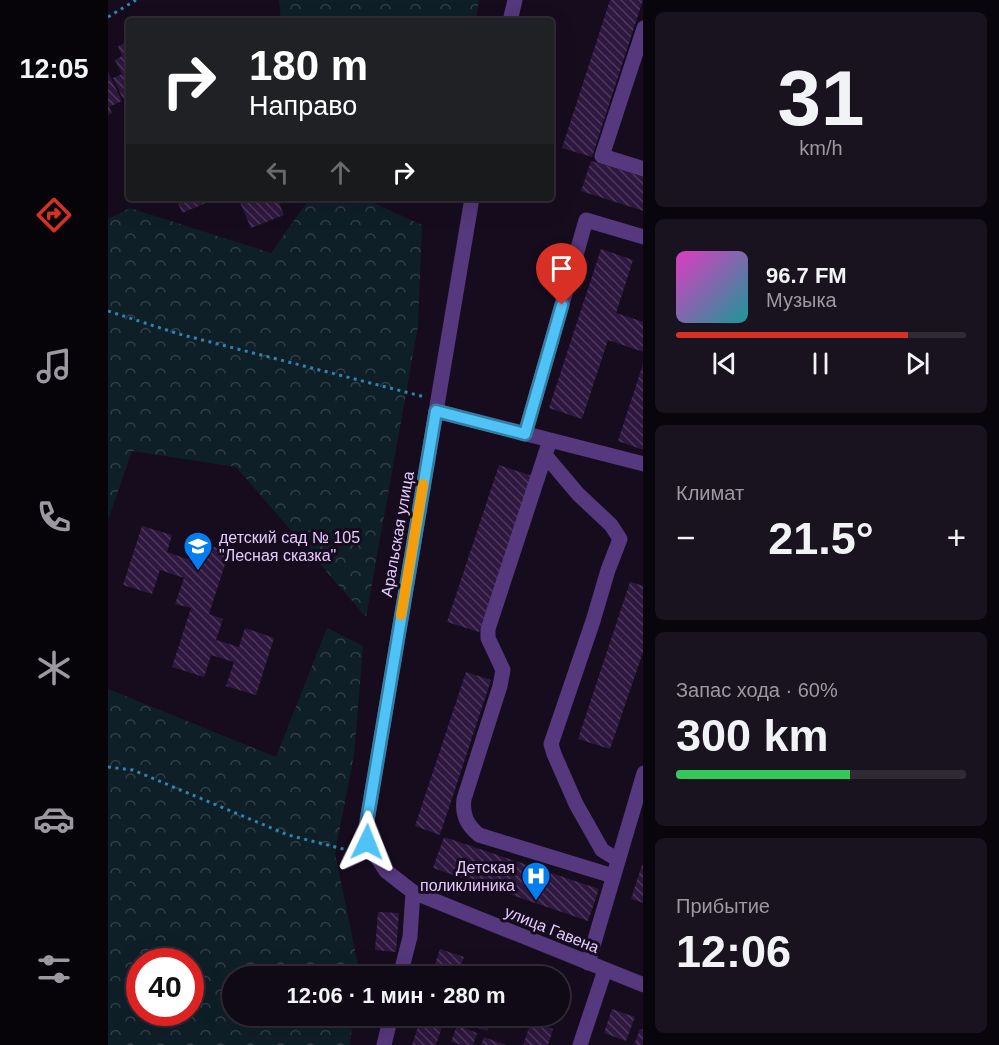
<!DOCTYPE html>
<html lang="ru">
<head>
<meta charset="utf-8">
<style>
  :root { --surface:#100916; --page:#19121f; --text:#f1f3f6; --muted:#9c9aa1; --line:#302a35; --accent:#d93025 }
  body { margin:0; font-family:Helvetica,sans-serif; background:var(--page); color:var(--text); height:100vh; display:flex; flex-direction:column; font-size:22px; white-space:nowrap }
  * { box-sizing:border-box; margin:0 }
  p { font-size:20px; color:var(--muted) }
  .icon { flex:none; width:33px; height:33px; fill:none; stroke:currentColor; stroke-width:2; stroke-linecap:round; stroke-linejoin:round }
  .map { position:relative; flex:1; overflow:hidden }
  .side { display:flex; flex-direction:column; gap:12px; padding:12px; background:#09050c; width:356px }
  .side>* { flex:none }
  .top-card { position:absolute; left:18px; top:18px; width:428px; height:183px; border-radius:6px; box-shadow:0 6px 24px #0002,0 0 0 2px var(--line); background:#202124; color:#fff; overflow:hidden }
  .speed { position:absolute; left:18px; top:948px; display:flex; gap:12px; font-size:30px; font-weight:700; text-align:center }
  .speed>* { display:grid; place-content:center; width:78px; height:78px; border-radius:50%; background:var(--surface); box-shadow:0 6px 24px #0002,0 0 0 2px var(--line); line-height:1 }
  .speed .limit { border:9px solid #d22; background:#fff; color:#111 }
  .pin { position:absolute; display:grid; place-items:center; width:51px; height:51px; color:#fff; margin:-62px -26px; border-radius:50% 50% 50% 0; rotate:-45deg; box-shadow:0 0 6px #0007 }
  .pin .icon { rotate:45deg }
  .me { position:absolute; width:66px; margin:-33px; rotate:2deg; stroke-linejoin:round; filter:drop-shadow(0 0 4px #0008) }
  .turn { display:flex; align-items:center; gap:21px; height:126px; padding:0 24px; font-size:27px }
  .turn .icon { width:78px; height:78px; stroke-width:2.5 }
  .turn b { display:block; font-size:42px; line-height:51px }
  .lanes { display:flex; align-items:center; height:57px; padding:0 24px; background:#0003; justify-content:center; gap:30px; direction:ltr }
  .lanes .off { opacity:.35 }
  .big { font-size:45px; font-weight:800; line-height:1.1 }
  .side .tile { flex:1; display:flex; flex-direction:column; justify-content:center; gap:9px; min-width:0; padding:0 21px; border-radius:9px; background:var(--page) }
  .side .dial { align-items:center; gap:0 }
  .dial b { font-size:78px; line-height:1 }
  .song { display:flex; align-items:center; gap:18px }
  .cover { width:72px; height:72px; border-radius:9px; background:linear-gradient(135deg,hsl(310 70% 55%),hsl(180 70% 35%)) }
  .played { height:6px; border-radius:3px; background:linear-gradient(90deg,var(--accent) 80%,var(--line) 80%) }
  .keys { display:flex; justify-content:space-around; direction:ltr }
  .heat { display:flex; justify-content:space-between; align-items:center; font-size:33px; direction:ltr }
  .charge { height:9px; border-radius:4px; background:linear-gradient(90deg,#34c759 60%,var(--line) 0) }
  .trip { position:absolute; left:114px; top:966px; width:348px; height:60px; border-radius:30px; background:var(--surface); box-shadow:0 6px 24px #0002,0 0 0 2px var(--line); font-weight:800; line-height:60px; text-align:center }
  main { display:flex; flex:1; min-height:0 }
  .dock { display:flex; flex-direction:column; width:108px; justify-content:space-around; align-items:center; background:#060409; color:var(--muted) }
  .dock .icon { width:42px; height:42px }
  .dock .on { color:var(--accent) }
  .dock b { font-size:27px; color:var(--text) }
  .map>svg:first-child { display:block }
  .forest { fill:url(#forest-crowns); fill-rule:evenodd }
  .building { fill:url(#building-back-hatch) }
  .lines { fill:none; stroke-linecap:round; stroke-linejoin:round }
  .path { stroke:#2e84ae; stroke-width:3; stroke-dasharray:3 4.5; stroke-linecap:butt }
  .minor { stroke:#55387d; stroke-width:15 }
  .route-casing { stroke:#337fa1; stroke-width:15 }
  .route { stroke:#4fc3f7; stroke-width:10 }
  .slow { stroke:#f59e0b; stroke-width:10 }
  .labels { text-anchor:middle; stroke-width:6; stroke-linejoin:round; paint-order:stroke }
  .street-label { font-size:16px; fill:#e4cafe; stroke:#160c1e }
  .poi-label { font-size:16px; fill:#e4cafe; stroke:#160c1e; text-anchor:start }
</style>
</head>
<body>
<main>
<nav class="dock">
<b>12:05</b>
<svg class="icon on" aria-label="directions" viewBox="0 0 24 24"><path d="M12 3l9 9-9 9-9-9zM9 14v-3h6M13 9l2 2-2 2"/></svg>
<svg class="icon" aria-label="music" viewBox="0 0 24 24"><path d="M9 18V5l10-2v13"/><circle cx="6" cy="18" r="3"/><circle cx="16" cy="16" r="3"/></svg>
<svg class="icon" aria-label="phone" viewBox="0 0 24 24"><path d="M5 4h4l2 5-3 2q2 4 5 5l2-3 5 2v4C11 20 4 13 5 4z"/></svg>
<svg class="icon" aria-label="climate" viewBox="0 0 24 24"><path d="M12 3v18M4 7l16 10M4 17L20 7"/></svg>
<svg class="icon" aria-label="car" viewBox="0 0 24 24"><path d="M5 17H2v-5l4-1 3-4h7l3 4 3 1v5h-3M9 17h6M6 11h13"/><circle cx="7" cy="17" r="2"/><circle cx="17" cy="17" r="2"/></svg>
<svg class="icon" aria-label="filters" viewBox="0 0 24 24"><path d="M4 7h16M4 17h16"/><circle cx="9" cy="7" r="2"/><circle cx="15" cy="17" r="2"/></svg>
</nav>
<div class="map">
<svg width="536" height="1045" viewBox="0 0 536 1045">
  <defs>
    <pattern id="forest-crowns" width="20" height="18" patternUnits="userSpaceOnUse" patternTransform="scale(1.5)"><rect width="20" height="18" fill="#0f1f28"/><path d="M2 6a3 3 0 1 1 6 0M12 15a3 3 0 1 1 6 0" fill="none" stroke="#323e48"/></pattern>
    <pattern id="building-back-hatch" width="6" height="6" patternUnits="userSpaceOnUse" patternTransform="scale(1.5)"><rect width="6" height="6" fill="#2f183f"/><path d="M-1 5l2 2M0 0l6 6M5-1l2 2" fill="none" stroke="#4d385c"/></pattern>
  </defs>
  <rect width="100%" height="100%" fill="#160c1e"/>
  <path class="forest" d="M171 0H371L368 21H173Z
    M202 198H255L314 225 310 326 258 617 128 467 24 451 0 520V219L22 208 163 253Z
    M219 628 255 646 246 755 227 853 251 970V976H124V1016H245L242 1045H0V689L168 757ZM32 962H82V1012H32Z"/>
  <path class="building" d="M502 0H535L484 157 454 148Z
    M21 41V97L15 99 5 78 14 74 7 60 14 56 10 46Z
    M0 72 14 101 1 107 4 113 0 115Z
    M483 161 536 177V211L473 191Z
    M68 198H110L74 213Z
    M130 198H169L176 215 143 228Z
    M493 249 525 260 508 313 536 322V352L500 340 474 419 441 408Z
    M535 364H536V450L510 441Z
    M391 465 424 476 371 632 339 622Z
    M34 526 64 535 59 552 82 560 88 541 121 552 101 614 115 619 108 640 131 647 137 628 166 638 148 695 118 686 126 662 103 655 96 677 64 667 83 608 67 604 76 578 52 570 44 594 15 585Z
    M522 582 536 586V649L502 749 470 739Z
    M358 672 383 680 332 835 307 826Z
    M336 837 491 889 480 921 325 868Z
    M535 862H536V903L523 899Z
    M270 912 291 913 288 952 267 950Z
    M332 949 356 957 349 976H323Z
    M380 966 410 976H376Z
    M504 1009 527 1017 518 1041 496 1033Z
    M371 1016H399L397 1020 384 1016 379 1031 367 1027Z
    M312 1020 334 1027 328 1045H304Z
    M423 1022 445 1029 440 1045H415Z
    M349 1025 369 1033 365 1045H354L343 1042Z
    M532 1029 536 1030V1045H526Z
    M376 1037 398 1045H373Z"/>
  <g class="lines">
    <path class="path" d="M0 17 28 0
      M0 311 71 334 317 397
      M0 767 25 770 180 835 247 852"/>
    <path class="minor" d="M402 21 407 0
      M536 28 494 156 536 169
      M364 198 259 821V842L278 871 305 892 536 985
      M328 411 536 464
      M417 434 478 220 536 237
      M442 440 380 629V638L395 670 392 686 356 799C354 815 359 825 371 835L505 876
      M437 455 470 494 503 525 512 539 500 570 485 621 443 744 446 754 468 804 494 850 510 860
      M480 963 536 773
      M292 976 302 937 305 892
      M276 1045 283 1016
      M472 1045 497 970"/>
  </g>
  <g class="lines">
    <g class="route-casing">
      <path id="route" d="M259 842V821L328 411 417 434 454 305"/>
    </g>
    <use href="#route" class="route"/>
    <path class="slow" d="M293 615 315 484"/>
  </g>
  <defs>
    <g id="school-pin" transform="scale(1.5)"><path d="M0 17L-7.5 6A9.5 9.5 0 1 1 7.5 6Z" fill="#037df2" stroke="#160c1e"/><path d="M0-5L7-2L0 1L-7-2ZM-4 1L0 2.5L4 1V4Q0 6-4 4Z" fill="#fff"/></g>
    <g id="hospital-pin" transform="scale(1.5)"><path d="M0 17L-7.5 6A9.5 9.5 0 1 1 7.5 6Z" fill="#037df2" stroke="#160c1e"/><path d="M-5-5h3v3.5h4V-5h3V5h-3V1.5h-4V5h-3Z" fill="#fff"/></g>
  </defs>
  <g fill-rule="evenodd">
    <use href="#school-pin" x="90" y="546"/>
    <use href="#hospital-pin" x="428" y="876"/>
  </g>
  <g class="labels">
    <g class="street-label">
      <text transform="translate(289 534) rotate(-80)" y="6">Аральская улица</text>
      <text transform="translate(444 929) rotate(22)" y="6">улица Гавена</text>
    </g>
    <g class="poi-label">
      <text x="111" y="543">детский сад № 105<tspan x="111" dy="18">"Лесная сказка"</tspan></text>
      <text x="407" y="873" text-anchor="end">Детская<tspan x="407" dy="18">поликлиника</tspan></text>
    </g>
  </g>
</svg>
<div class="speed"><div class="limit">40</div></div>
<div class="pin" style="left:454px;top:305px;background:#d93025"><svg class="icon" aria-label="arrive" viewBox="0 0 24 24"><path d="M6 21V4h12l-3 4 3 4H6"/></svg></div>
<svg class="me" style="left:259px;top:842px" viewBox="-20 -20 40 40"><path d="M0-17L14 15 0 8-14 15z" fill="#4fc3f7" stroke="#fff" stroke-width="4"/></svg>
<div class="trip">12:06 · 1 мин · 280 m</div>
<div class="top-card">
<div class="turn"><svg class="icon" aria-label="right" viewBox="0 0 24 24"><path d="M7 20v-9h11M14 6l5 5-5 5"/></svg><div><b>180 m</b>Направо</div></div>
<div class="lanes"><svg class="icon off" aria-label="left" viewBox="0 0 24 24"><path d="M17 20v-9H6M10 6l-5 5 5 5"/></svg><svg class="icon off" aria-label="ahead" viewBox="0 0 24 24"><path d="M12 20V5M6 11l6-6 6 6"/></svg><svg class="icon" aria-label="right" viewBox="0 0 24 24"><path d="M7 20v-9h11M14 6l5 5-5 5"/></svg></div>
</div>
</div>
<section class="side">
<div class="tile dial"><b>31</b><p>km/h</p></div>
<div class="tile">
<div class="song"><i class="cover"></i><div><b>96.7 FM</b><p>Музыка</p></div></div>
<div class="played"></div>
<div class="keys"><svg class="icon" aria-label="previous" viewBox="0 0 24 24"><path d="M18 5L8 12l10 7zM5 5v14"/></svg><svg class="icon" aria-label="pause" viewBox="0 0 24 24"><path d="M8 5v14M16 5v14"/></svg><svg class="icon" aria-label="next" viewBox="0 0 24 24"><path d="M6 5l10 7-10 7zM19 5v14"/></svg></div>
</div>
<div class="tile"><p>Климат</p>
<div class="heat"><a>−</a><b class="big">21.5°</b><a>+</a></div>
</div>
<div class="tile"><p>Запас хода · 60%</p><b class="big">300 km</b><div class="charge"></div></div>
<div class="tile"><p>Прибытие</p><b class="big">12:06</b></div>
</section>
</main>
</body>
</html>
